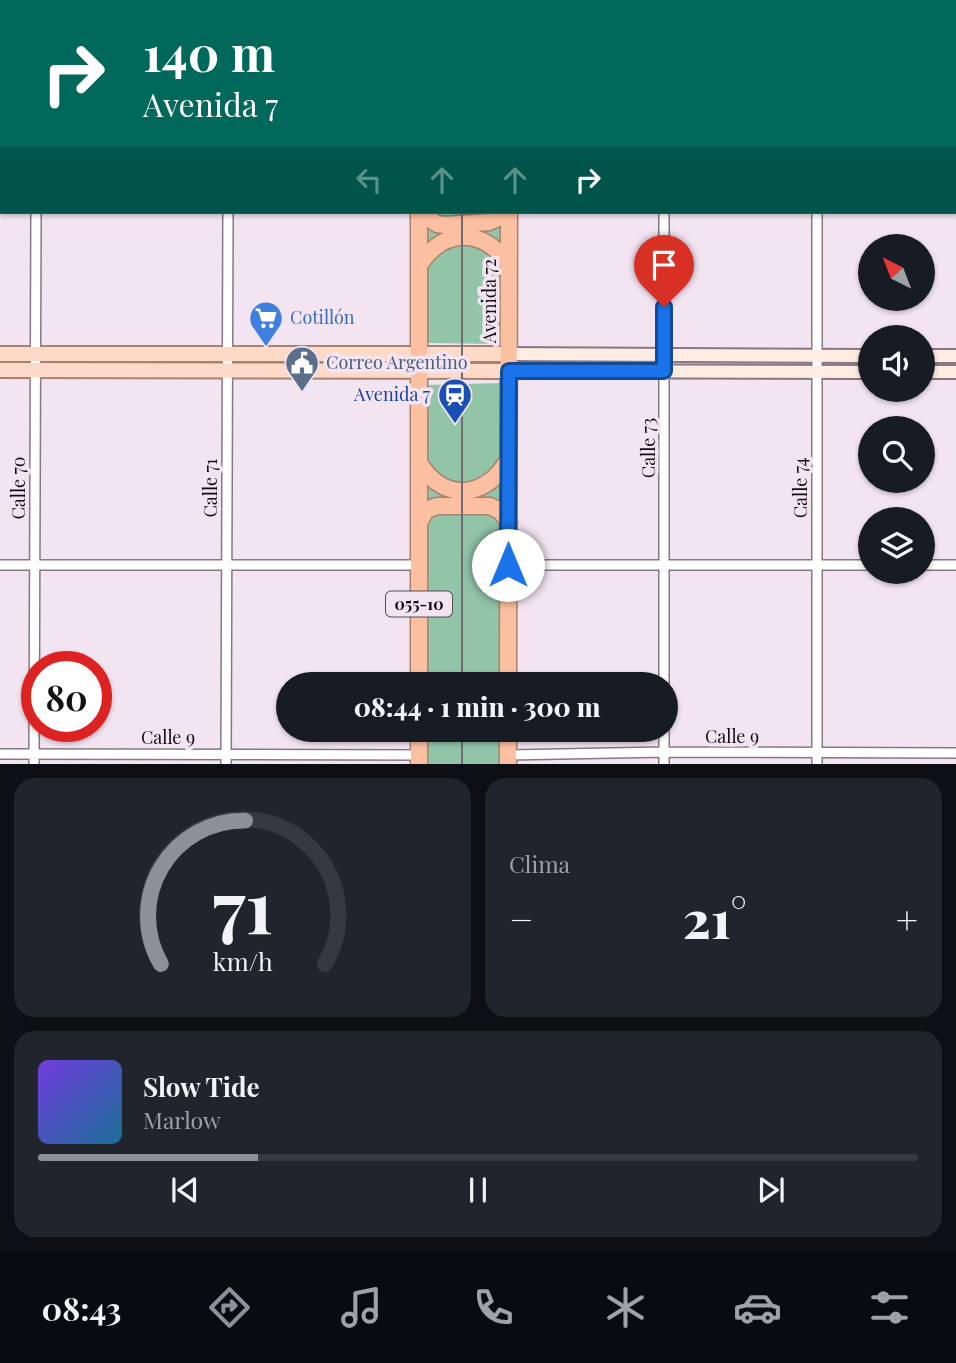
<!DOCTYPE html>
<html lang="es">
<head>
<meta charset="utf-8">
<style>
  :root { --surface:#171b24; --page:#20242c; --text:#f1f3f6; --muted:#9ea1a6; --line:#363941; --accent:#8c9099 }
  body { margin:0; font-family:"Playfair Display",serif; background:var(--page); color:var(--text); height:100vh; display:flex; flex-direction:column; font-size:26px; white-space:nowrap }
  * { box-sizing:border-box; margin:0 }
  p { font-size:23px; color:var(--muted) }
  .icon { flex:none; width:38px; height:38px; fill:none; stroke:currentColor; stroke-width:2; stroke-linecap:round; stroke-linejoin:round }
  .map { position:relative; height:764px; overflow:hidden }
  .side { display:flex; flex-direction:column; gap:14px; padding:14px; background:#0d0f14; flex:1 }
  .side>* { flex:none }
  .guide { position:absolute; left:0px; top:0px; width:957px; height:214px; box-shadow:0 2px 5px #0004; background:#00695c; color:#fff; overflow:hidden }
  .needle { width:46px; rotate:318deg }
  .tools { position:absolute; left:858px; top:234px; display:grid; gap:14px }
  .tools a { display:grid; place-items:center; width:77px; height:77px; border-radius:50%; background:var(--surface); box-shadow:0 2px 5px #0004; font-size:35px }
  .speed { position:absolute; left:21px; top:651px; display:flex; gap:14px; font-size:35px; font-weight:700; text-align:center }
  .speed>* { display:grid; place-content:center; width:91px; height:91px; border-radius:50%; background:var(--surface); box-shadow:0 2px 5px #0004; line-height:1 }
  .speed .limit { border:10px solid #d22; background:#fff; color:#111 }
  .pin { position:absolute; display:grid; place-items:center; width:60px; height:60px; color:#fff; margin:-72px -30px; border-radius:50% 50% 50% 0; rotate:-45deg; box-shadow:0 0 7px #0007 }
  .pin .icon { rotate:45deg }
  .me { position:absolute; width:77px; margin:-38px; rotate:0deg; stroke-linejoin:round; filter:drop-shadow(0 0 5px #0008) }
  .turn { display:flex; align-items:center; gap:24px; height:147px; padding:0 28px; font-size:32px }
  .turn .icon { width:91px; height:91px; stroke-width:2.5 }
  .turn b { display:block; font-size:49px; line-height:60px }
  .lanes { display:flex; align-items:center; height:66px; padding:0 28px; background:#0003; justify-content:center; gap:35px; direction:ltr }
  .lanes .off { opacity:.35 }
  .big { font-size:52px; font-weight:800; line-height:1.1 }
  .side .card { flex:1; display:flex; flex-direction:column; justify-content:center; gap:10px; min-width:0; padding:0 24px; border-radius:21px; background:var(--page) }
  .side .dial { align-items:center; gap:0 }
  .dial svg { height:182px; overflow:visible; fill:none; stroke:var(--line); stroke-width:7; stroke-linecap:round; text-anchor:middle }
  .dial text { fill:var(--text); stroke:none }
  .song { display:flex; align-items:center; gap:21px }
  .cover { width:84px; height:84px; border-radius:10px; background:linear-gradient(135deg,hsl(260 70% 55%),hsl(200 70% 35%)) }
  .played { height:7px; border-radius:4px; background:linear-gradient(90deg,var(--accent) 25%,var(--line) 25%) }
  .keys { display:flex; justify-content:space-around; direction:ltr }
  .heat { display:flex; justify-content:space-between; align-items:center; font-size:38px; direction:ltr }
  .side .tiles { flex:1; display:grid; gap:14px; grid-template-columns:1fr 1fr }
  .card:last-child { grid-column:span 2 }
  .trip { position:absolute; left:276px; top:672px; width:402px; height:70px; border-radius:35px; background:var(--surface); box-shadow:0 2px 5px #0004; font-weight:800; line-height:70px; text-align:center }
  .menu { display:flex; height:112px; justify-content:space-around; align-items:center; background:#090b0e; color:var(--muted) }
  .menu .icon { width:49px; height:49px }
  .menu .active { color:var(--accent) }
  .menu b { font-size:32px; color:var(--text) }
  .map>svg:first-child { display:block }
  .green { fill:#92c4a7 }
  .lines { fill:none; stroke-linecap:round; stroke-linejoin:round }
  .street-casing { stroke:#857884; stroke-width:12 }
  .secondary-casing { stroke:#857884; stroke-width:16 }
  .primary-casing { stroke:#a9816f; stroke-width:18 }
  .highway-casing { stroke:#a9816f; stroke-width:19 }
  .street { stroke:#fff; stroke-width:9 }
  .secondary { stroke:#feece3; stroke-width:12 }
  .primary { stroke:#fdd9c7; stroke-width:14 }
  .highway { stroke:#fbc0a1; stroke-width:16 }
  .tram { stroke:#746a73; stroke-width:2 }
  .route-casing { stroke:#114b97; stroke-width:18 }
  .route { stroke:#1a73e8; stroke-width:12 }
  .labels { text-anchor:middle; stroke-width:7; stroke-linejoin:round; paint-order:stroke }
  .shield { fill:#f3e4f2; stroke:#554d54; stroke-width:2 }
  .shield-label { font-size:16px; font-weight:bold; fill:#110c11 }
  .street-label { font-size:18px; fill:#110c11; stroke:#f3e4f2 }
  .shop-label { font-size:18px; fill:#366cbe; stroke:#f3e4f2; text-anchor:start }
  .service-label { font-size:18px; fill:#4e5e75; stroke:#f3e4f2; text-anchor:start }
  .transit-label { font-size:18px; fill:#164399; stroke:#f3e4f2; text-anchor:end }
</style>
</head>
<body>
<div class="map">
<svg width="956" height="765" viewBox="0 0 956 765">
  <rect width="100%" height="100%" fill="#f3e4f2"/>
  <path class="green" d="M430 212H499L497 215 439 219Z
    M427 222 501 224V245C495 241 488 235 481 233 463 226 442 231 428 244Z
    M477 243 494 257 500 270V344L425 343 427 267 445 245Z
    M501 383V450L499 462 480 480 466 484H451L437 478 424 456 426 385Z
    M501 480 500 505H425V482L437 491Z
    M491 510 500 520V684H424V519L428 513Z
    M424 730H500V764L424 765Z"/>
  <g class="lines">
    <g class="street-casing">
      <path id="street" d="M36 2V0
        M228 2V0
        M667 2V0
        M817 2V0
        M0 160H2
        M664 212V684
        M0 565H419
        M508 565H870
        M922 565H956
        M664 730V765
        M0 754 419 755
        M508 755 664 752 956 753
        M34 765 36 212
        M226 765 228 212
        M817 765V212"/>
    </g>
    <g class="secondary-casing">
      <path id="secondary" d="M509 354 870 356
        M922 356H956
        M509 371 870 372
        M922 372H956"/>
    </g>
    <g class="primary-casing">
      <path id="primary" d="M0 354H509
        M0 370 509 371"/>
    </g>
    <g class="highway-casing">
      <path id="highway" d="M419 2V0
        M510 2V0
        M420 212 437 224 445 225 489 222 498 218 507 212
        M420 264C445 227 484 228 509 265
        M420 464C445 503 486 498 508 460
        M419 523 426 510 437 506H490L500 511 509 522
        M419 684V212
        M508 684 509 212
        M419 730V765
        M508 765V730"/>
    </g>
    <use href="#street" class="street"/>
    <use href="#secondary" class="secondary"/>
    <use href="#primary" class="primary"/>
    <use href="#highway" class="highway"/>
    <path class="tram" d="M462 0V2
      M462 212V684
      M462 765V730"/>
  </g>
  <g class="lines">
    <g class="route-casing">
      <path id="route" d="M508 565 509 371H664V307"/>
    </g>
    <use href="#route" class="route"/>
  </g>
  <defs>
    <g id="supermarket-pin" transform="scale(1.75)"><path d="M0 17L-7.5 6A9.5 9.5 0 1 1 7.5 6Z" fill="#3f7fe0" stroke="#f3e4f2"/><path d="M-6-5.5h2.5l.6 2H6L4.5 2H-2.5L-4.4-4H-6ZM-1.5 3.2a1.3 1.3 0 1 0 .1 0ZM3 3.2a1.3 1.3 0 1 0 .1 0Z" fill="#fff"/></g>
    <g id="civic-pin" transform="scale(1.75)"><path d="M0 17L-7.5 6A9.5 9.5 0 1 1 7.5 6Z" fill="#5c6f8a" stroke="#f3e4f2"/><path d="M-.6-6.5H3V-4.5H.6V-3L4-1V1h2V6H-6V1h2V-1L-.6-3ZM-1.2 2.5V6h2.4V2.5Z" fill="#fff"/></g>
    <g id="station-pin" transform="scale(1.75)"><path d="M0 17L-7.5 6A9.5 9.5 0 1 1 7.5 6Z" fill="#1a4fb4" stroke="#f3e4f2"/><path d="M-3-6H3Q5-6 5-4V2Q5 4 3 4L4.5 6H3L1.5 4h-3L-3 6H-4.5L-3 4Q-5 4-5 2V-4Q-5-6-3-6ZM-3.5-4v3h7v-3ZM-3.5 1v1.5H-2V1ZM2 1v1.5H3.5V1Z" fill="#fff"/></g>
  </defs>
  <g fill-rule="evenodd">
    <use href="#supermarket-pin" x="266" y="318"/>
    <use href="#civic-pin" x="302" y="363"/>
    <use href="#station-pin" x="455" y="395"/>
  </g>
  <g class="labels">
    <rect class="shield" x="386" y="591.5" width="66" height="25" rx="5"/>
    <g class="shield-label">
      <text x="419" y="610">055-10</text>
    </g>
    <g class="street-label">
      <text transform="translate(490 301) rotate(-90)" y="6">Avenida 72</text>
      <text transform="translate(649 448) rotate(-90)" y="6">Calle 73</text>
      <text transform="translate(19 488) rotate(-90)" y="6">Calle 70</text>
      <text transform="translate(211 488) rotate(-90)" y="6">Calle 71</text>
      <text transform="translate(801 488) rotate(-90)" y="6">Calle 74</text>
      <text x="732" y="743">Calle 9</text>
      <text x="168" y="744">Calle 9</text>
    </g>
    <g class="shop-label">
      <text x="290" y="324">Cotillón</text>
    </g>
    <g class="service-label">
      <text x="326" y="369">Correo Argentino</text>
    </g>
    <g class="transit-label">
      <text x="430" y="401">Avenida 7</text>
    </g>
  </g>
</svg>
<div class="tools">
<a><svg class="needle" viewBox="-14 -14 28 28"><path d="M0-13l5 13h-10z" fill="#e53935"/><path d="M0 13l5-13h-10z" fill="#9ea1a6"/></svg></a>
<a><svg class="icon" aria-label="sound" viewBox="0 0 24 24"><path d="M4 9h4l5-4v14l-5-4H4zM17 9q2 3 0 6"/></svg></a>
<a><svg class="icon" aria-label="search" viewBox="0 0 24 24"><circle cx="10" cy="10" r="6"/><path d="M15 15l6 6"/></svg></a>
<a><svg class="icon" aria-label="layers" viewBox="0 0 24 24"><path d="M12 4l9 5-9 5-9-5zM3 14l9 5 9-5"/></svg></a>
</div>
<div class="speed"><div class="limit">80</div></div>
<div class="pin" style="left:664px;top:307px;background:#d93025"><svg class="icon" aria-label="arrive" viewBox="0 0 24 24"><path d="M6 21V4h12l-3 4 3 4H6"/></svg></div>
<svg class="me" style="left:508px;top:565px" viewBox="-20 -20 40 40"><circle r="19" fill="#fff"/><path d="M0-13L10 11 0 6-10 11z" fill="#1a73e8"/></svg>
<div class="trip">08:44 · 1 min · 300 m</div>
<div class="guide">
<div class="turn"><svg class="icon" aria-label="right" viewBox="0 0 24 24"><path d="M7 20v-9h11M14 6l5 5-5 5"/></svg><div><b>140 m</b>Avenida 7</div></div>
<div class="lanes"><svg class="icon off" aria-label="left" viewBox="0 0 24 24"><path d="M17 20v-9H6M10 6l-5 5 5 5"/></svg><svg class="icon off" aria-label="ahead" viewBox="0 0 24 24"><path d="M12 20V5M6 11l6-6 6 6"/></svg><svg class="icon off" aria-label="ahead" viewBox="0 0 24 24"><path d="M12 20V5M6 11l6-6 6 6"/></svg><svg class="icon" aria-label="right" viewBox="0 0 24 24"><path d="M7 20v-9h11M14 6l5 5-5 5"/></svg></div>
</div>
</div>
<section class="side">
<div class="tiles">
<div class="card dial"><svg viewBox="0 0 100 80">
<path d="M14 69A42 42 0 1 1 86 69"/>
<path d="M14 69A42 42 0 0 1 51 6" stroke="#8c9099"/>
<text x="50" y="56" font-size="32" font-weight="700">71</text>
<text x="50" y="72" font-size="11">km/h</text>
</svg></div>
<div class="card"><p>Clima</p>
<div class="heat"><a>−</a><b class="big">21°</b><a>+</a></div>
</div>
<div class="card">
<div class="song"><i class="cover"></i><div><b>Slow Tide</b><p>Marlow</p></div></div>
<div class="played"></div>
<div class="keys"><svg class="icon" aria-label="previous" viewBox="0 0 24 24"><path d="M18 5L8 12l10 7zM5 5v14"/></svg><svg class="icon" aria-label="pause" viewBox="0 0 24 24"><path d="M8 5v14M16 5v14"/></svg><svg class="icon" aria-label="next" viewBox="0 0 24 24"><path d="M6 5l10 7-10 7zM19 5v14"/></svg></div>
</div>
</div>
</section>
<nav class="menu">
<b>08:43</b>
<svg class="icon active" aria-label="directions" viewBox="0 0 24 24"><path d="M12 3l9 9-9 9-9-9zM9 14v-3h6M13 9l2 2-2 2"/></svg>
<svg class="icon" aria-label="music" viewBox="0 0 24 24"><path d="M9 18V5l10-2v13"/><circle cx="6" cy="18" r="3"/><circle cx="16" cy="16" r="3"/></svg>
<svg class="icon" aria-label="phone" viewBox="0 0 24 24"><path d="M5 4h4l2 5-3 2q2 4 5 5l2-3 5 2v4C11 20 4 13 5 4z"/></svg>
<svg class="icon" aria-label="climate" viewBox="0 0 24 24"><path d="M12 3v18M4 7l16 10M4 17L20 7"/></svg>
<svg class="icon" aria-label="car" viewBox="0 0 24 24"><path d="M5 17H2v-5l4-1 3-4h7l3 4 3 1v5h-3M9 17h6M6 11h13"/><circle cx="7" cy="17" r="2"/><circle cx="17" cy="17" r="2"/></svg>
<svg class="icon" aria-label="filters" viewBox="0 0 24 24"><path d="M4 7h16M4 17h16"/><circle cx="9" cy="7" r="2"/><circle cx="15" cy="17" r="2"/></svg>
</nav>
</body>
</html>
